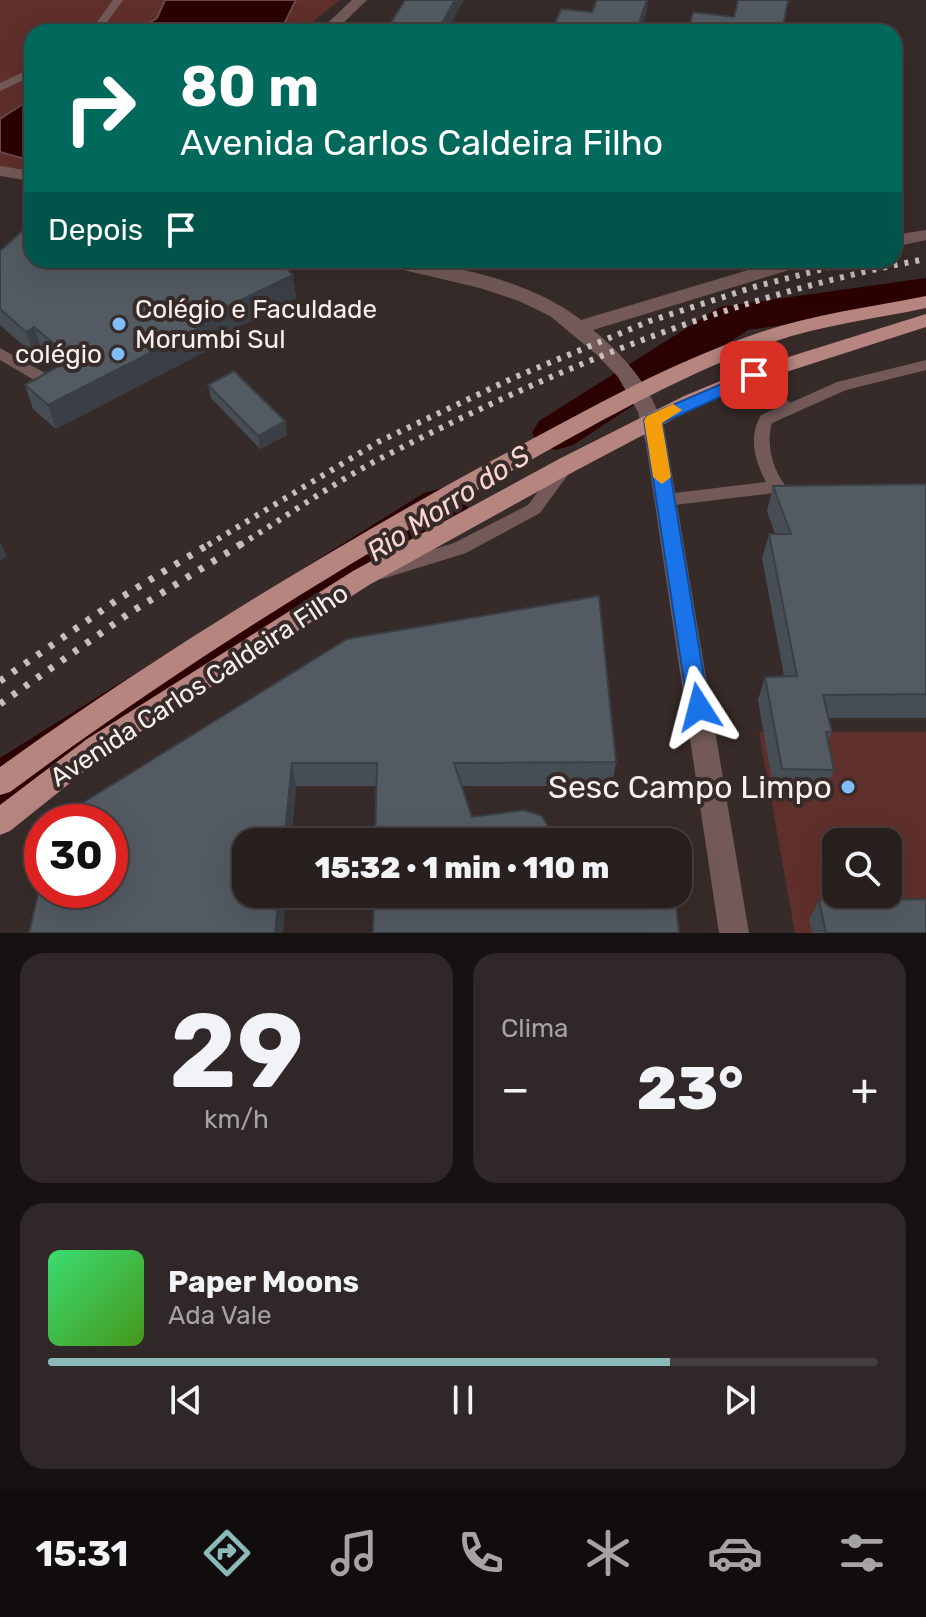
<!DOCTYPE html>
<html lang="pt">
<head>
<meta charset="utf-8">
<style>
  :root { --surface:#28201f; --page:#302828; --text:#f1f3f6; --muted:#a5a3a4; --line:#443e3d; --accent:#8bbbb9 }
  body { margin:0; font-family:Rubik,sans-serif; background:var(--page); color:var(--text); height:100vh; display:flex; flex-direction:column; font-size:30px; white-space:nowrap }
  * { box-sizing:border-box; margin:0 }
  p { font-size:26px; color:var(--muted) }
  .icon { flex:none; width:44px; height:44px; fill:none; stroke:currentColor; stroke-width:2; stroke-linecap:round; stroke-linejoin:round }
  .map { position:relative; height:933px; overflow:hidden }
  .details { display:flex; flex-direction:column; gap:20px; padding:20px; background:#161211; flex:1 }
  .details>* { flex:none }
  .guide { position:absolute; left:24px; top:24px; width:878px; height:244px; border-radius:24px; box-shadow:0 8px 32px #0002,0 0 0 2px var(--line); background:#00695c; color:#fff; overflow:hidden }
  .buttons { position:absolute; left:822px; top:828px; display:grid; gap:16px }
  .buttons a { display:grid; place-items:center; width:80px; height:80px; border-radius:16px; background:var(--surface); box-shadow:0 8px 32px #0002,0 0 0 2px var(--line); font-size:40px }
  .speed { position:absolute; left:24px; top:804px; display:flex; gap:16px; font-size:40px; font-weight:700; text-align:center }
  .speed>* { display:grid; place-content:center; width:104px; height:104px; border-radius:50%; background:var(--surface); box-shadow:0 8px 32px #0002,0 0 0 2px var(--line); line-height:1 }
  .speed .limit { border:12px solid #d22; background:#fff; color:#111 }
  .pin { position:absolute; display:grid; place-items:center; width:68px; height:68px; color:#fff; margin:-34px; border-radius:16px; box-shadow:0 4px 12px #0006 }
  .me { position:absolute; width:88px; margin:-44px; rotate:351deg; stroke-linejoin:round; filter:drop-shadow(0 0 6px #0008) }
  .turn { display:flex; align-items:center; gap:28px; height:168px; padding:0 24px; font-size:36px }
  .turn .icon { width:104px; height:104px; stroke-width:2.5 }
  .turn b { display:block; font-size:56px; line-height:68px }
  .then { display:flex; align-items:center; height:76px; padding:0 24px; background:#0003; gap:16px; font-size:30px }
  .big { font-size:60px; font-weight:800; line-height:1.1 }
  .details .widget { flex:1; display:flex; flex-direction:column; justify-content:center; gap:12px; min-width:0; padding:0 28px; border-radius:24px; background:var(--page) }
  .details .dial { align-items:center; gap:0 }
  .dial b { font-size:104px; line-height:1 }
  .song { display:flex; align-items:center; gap:24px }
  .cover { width:96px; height:96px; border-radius:12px; background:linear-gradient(135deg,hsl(140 70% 55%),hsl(100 70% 35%)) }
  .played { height:8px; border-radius:4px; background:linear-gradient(90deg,var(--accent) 75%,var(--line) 75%) }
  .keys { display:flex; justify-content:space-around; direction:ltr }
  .heat { display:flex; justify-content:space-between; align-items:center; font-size:44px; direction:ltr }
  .details .tiles { flex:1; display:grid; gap:20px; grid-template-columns:1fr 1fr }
  .widget:last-child { grid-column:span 2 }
  .trip { position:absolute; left:232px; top:828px; width:460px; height:80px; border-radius:24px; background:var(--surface); box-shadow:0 8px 32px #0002,0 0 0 2px var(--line); font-weight:800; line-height:80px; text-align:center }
  .dock { display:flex; height:128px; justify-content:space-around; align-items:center; background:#100d0c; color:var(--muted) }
  .dock .icon { width:56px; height:56px }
  .dock .active { color:var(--accent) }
  .dock b { font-size:36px; color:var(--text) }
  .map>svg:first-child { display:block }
  .green { fill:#5f2f2b; fill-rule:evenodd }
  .water { fill:#2c0102; stroke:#694949; stroke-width:2 }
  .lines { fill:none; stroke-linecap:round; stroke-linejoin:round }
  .river { fill:#2c0102; fill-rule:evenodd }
  .service { fill:#735a58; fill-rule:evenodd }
  .minor { fill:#735a58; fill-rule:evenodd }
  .primary { fill:#b78580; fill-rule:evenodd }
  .rail-far1 { stroke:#c7bebd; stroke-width:6; stroke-dasharray:4 7; stroke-linecap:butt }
  .rail { stroke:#c7bebd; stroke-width:7; stroke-dasharray:5 10; stroke-linecap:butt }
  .wall { fill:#474d54 }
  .shaded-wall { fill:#3a3f45 }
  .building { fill:#535a62; stroke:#3a3f45; stroke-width:2 }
  .route { fill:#1a73e8; stroke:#114b97; stroke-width:2 }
  .slow { fill:#f59e0b }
  .poi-dot { fill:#81bdfa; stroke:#362b29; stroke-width:3 }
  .labels { text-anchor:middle; stroke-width:8; stroke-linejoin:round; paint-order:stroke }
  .poi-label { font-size:26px; fill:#f8f0ef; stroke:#362b29; text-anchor:start }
  .street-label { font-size:26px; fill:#f8f0ef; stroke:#362b29 }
  .water-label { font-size:28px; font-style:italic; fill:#fad5d1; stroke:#362b29 }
  .near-poi-label { font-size:32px; fill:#f8f0ef; stroke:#362b29; text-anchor:end }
</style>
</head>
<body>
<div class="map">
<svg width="926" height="933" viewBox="0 0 926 933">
  <rect width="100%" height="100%" fill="#362b29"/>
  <path class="green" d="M0 0H340L316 19 309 32H32V173L0 168Z
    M759 732H926V933H795ZM836 842H888V894H836Z"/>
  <path class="water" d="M165 0H296L280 32H135L157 18Z
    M32 98V161L0 152V119Z"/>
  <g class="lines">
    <path class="river" d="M926 278V306L748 330 573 445 556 450 539 445 532 433 539 421 720 307Z
      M442 488 460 493 468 507 460 521 22 812 0 820V758L424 493Z"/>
    <path class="service" d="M113 0H123L100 32H90Z
      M32 68V76L0 91V83Z
      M0 348 56 379 58 383 56 387H46L0 360Z
      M926 360V370L846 390 772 423C766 443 772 468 785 485L802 488 804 492 802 496 796 498 774 493 666 506 660 504 658 500 660 496 666 494 766 482C755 461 748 437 761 415L777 408 749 379 747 375 749 371H759L790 403 837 382Z
      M567 459 575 465 540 513 466 553 382 579 376 577 373 572 376 567 454 543 528 505 561 461Z"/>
    <path class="minor" d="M352 0H367L334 32H318Z
      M0 166 32 171V181L0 176Z
      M926 230V240L894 247V235Z
      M376 260C439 260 530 279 581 320L782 260H811L809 264 593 330C626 357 650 386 664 427L749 933H719L646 444 638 412 618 377 596 354 550 316 519 301 480 288 378 264Z"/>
    <path class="primary" d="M926 296V308C875 319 822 325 773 342 680 375 593 425 508 473 335 569 169 674 10 792L0 795V767C158 654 323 553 493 460 580 414 667 363 761 332 814 314 871 307 926 296Z
      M926 314V327L761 380 698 406 575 471 369 585 105 755 10 831 0 835V805L87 739 353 571 559 459 684 396 747 370Z"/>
    <path class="rail-far1" d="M208 545 378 442 513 378 650 321 754 287 857 260
      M240 545C290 514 339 479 391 453 560 366 739 294 926 259"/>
    <path class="rail" d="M0 681 120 598 211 543
      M0 704 131 612 243 543"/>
  </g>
  <path class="wall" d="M788 0 782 32H688L734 17Z
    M0 251 293 275 296 298 208 342V350L56 429 33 409 25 385 60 366 42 351 34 355 0 325Z
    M208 385 285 421 287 435 260 449 211 398Z
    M926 484V718H828L832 732 828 741 834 770 824 792H774L758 700 765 677 784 676 762 558 769 534H775L767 511 773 486Z
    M347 639 616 762 612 786H462L375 842 376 786H296L291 842H246V894H286L283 933H29Z
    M819 900 926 933H812L809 920Z"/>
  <path class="shaded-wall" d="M455 0H464L447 32H437Z
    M647 0H648L647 11 640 32H636Z
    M293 275 296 298 208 342V350L56 429 48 405 203 318Z
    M34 327 42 351 34 355 26 332Z
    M285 421 287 435 260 449 258 436Z
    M1 543 7 556 0 561V544Z
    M292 763 296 786 291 842H284Z
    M279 894H286L283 933H275Z"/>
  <path class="building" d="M405 0H455L437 32H385Z
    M597 0H647L636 32H551L561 9 592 12Z
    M738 0H788L783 28 772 25 770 32H688L693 12 734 17Z
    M32 222V260H278L293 275 203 318V326L48 405 25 385 72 359 34 327 26 332 0 309V251Z
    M234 371 285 421 258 436 208 385Z
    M926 484V694L823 695 832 732H826L834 770 782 769 765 677 797 676 769 534H791L773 486Z
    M599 596 616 762 454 763 472 817 524 810 542 816 554 837 610 842H375L377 763H292L284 842H246V894H279L275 933H29L42 877V890H110V822H55V820L347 639Z
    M374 894H675L679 933H373Z
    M926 899V933H826L819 900Z"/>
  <path class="route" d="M754 370 760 371 762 375 760 379 662 423 709 707 706 714 699 717 691 714 688 707 644 420 647 416Z"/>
  <path class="slow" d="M673 404 682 410 662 423 671 477 662 484 653 477 644 420 647 416Z"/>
  <g class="poi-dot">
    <circle cx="119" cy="324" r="8"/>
    <circle cx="118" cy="354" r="8"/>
    <circle cx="848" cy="787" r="8"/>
  </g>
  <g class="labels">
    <g class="poi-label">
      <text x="135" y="318">Colégio e Faculdade<tspan x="135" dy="30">Morumbi Sul</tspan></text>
      <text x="102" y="363" text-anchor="end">colégio</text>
    </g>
    <g class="street-label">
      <text transform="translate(199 685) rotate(-33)" y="9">Avenida Carlos Caldeira Filho</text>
    </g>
    <g class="water-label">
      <text transform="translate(448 503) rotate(-33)" y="10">Rio Morro do S</text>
    </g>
    <g class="near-poi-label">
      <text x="832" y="798">Sesc Campo Limpo</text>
    </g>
  </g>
</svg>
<div class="buttons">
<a><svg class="icon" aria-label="search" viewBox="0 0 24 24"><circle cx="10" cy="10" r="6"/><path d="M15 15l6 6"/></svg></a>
</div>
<div class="speed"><div class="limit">30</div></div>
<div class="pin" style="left:754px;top:375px;background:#d93025"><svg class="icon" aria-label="arrive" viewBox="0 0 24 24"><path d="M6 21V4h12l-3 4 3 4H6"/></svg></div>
<svg class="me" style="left:699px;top:707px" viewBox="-20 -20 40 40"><path d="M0-17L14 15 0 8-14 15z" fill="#1a73e8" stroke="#fff" stroke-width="4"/></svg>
<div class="trip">15:32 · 1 min · 110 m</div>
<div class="guide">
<div class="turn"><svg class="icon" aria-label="right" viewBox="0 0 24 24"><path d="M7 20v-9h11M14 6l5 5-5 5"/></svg><div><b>80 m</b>Avenida Carlos Caldeira Filho</div></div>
<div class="then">Depois<svg class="icon" aria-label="arrive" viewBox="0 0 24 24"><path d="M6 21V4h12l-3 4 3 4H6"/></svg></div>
</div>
</div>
<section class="details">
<div class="tiles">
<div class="widget dial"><b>29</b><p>km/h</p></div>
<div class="widget"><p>Clima</p>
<div class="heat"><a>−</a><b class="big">23°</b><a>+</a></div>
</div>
<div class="widget">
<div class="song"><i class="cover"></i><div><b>Paper Moons</b><p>Ada Vale</p></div></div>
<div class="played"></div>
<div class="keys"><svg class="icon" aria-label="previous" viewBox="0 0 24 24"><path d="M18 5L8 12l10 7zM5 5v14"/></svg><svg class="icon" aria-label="pause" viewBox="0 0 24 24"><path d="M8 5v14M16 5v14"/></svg><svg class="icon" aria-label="next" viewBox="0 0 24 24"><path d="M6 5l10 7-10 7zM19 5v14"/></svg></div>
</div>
</div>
</section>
<nav class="dock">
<b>15:31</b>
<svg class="icon active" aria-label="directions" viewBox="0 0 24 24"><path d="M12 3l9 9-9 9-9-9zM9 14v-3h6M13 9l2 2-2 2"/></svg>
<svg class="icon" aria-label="music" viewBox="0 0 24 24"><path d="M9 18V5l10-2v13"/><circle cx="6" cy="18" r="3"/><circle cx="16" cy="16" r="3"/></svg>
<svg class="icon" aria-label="phone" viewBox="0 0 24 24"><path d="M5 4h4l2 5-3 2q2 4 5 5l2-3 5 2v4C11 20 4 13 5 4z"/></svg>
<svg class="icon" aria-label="climate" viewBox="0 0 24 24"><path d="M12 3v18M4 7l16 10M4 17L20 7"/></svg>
<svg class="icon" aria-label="car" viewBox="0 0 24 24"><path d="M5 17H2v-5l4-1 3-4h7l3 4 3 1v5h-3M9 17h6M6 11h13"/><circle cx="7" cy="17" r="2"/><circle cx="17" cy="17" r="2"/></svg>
<svg class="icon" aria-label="filters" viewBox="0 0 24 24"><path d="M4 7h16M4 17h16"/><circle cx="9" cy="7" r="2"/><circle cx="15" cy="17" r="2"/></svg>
</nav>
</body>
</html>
